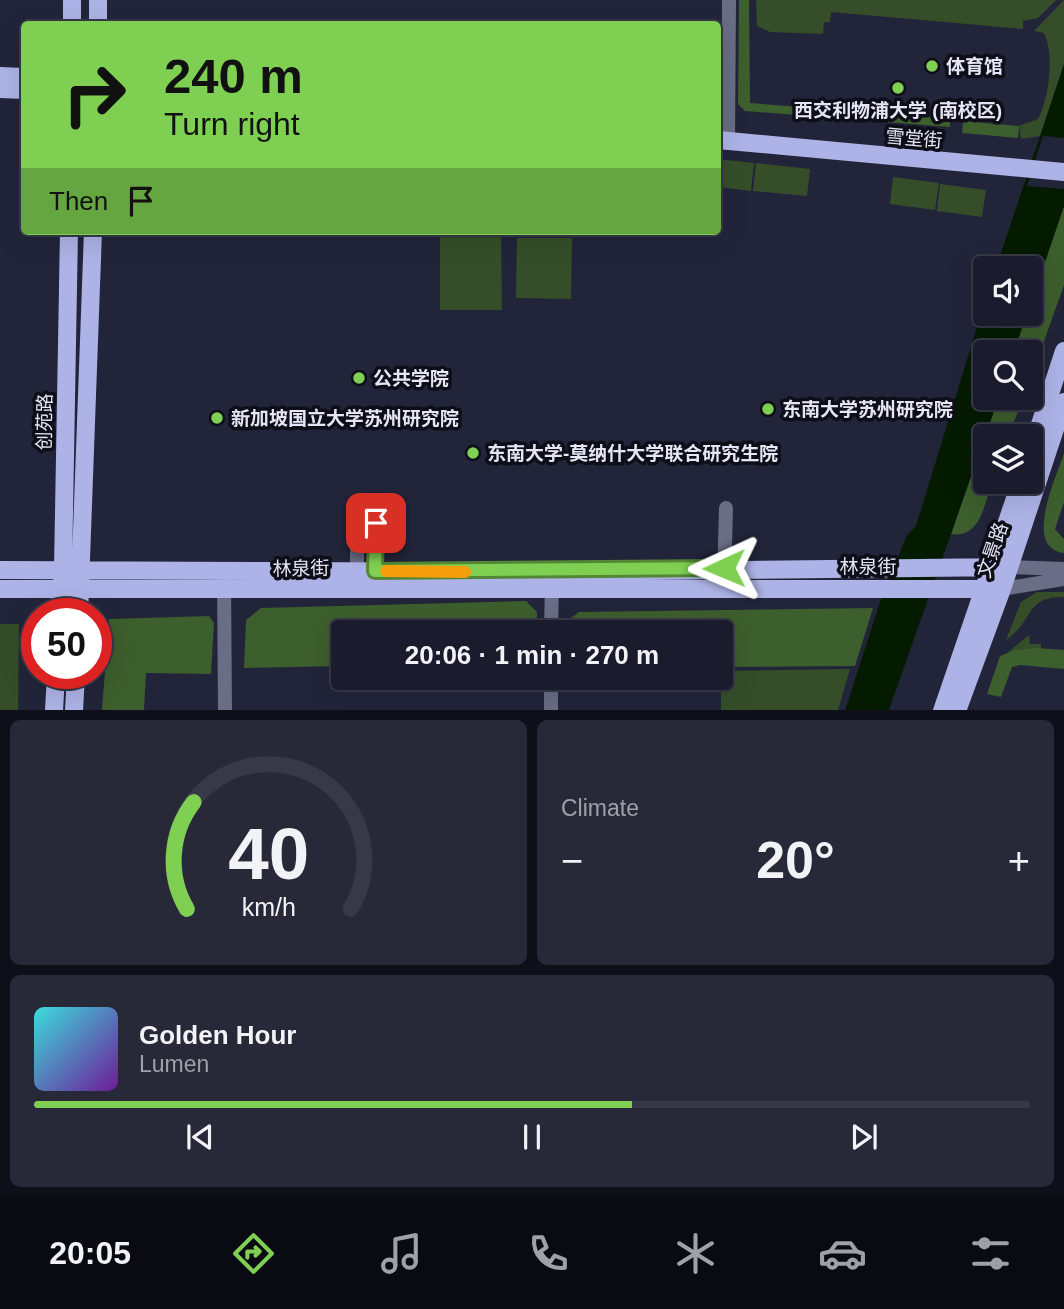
<!DOCTYPE html>
<html lang="en">
<head>
<meta charset="utf-8">
<style>
  :root { --surface:#1a1b2c; --page:#272838; --text:#f1f3f6; --muted:#9fa1a9; --line:#383948; --accent:#7fd052 }
  body { margin:0; font-family:Helvetica,"Noto Sans SC",sans-serif; background:var(--page); color:var(--text); height:100vh; display:flex; flex-direction:column; font-size:26px; white-space:nowrap }
  * { box-sizing:border-box; margin:0 }
  p { font-size:23px; color:var(--muted) }
  .icon { flex:none; width:38px; height:38px; fill:none; stroke:currentColor; stroke-width:2; stroke-linecap:round; stroke-linejoin:round }
  .map { position:relative; height:710px; overflow:hidden }
  .details { display:flex; flex-direction:column; gap:10px; padding:10px; background:#0e0f18; flex:1 }
  .details>* { flex:none }
  .guide { position:absolute; left:21px; top:21px; width:700px; height:214px; border-radius:7px; box-shadow:0 7px 28px #0002,0 0 0 2px var(--line); background:#7fd052; color:#111; overflow:hidden }
  .controls { position:absolute; left:973px; top:256px; display:grid; gap:14px }
  .controls a { display:grid; place-items:center; width:70px; height:70px; border-radius:7px; background:var(--surface); box-shadow:0 7px 28px #0002,0 0 0 2px var(--line); font-size:35px }
  .speed { position:absolute; left:21px; top:598px; display:flex; gap:14px; font-size:35px; font-weight:700; text-align:center }
  .speed>* { display:grid; place-content:center; width:91px; height:91px; border-radius:50%; background:var(--surface); box-shadow:0 7px 28px #0002,0 0 0 2px var(--line); line-height:1 }
  .speed .limit { border:10px solid #d22; background:#fff; color:#111 }
  .pin { position:absolute; display:grid; place-items:center; width:60px; height:60px; color:#fff; margin:-30px; border-radius:14px; box-shadow:0 4px 10px #0006 }
  .me { position:absolute; width:77px; margin:-38px; rotate:269deg; stroke-linejoin:round; filter:drop-shadow(0 0 5px #0008) }
  .turn { display:flex; align-items:center; gap:24px; height:147px; padding:0 28px; font-size:32px }
  .turn .icon { width:91px; height:91px; stroke-width:2.5 }
  .turn b { display:block; font-size:49px; line-height:60px }
  .then { display:flex; align-items:center; height:66px; padding:0 28px; background:#0003; gap:14px; font-size:26px }
  .big { font-size:52px; font-weight:800; line-height:1.1 }
  .details .widget { flex:1; display:flex; flex-direction:column; justify-content:center; gap:10px; min-width:0; padding:0 24px; border-radius:10px; background:var(--page) }
  .details .dial { align-items:center; gap:0 }
  .dial svg { height:182px; overflow:visible; fill:none; stroke:var(--line); stroke-width:7; stroke-linecap:round; text-anchor:middle }
  .dial text { fill:var(--text); stroke:none }
  .song { display:flex; align-items:center; gap:21px }
  .cover { width:84px; height:84px; border-radius:10px; background:linear-gradient(135deg,hsl(180 70% 55%),hsl(280 70% 35%)) }
  .played { height:7px; border-radius:4px; background:linear-gradient(90deg,var(--accent) 60%,var(--line) 60%) }
  .keys { display:flex; justify-content:space-around; direction:ltr }
  .heat { display:flex; justify-content:space-between; align-items:center; font-size:38px; direction:ltr }
  .details .tiles { flex:1; display:grid; gap:10px; grid-template-columns:1fr 1fr }
  .widget:last-child { grid-column:span 2 }
  .trip { position:absolute; left:331px; top:620px; width:402px; height:70px; border-radius:7px; background:var(--surface); box-shadow:0 7px 28px #0002,0 0 0 2px var(--line); font-weight:800; line-height:70px; text-align:center }
  .tabs { display:flex; height:112px; justify-content:space-around; align-items:center; background:#0a0b12; color:var(--muted) }
  .tabs .icon { width:49px; height:49px }
  .tabs .on { color:var(--accent) }
  .tabs b { font-size:32px; color:var(--text) }
  .map>svg:first-child { display:block }
  .green { fill:#354e29 }
  .forest { fill:#3d5e2d }
  .water { fill:#051b00 }
  .pier { fill:#22243a }
  .lines { fill:none; stroke-linecap:round; stroke-linejoin:round }
  .minor { stroke:#696d85; stroke-width:14 }
  .major { stroke:#adb3e6; stroke-width:18 }
  .route-casing { stroke:#538735; stroke-width:18 }
  .route { stroke:#7fd052; stroke-width:12 }
  .slow { stroke:#f59e0b; stroke-width:12 }
  .poi-dot { fill:#7fd052; stroke:#0d0e18; stroke-width:2.5 }
  .labels { text-anchor:middle; stroke-width:7; stroke-linejoin:round; paint-order:stroke }
  .poi-label { font-size:19px; font-weight:bold; fill:#e4e6f5; stroke:#0d0e18; text-anchor:start }
  .street-label { font-size:19px; fill:#e4e6f5; stroke:#0d0e18 }
</style>
</head>
<body>
<div class="map">
<svg width="1064" height="711" viewBox="0 0 1064 711">
  <rect width="100%" height="100%" fill="#22243a"/>
  <path class="green" d="M756 0H1056L1038 18 1023 21V29L831 12 830 22H824L823 34 770 32 757 26Z
    M1064 0V64L1040 136 1021 139 1019 126 1038 119C1049 97 1055 55 1044 33L1034 31Z
    M718 159 754 163 751 191 718 187Z
    M756 163 810 169 807 196 753 191Z
    M893 177 939 183 935 210 890 204Z
    M940 184 986 190 982 217 937 211Z
    M440 231H501L502 310H440Z
    M517 238H572L571 299 516 298Z
    M1037 592H1064V597C1025 596 1034 621 1006 640L1021 602Z
    M0 624H19L18 710H0Z
    M1029 635 1030 644H1041V649L1008 652Z
    M850 669 838 710H721V671Z"/>
  <path class="forest" d="M739 0H749L750 103 950 119V127L745 111 738 104Z
    M963 121 1019 126 1018 138 962 133Z
    M1064 206V285L1031 378V352H1014L1027 313H1031V303Z
    M999 397H1024L1008 436H985Z
    M985 436V481H992C985 502 981 539 951 534Z
    M1064 453V502L1055 529 1064 539V553C1022 548 1057 476 1064 453Z
    M526 601 537 612V632H343V666L244 668 246 620 261 608Z
    M873 608 855 666 721 667V632H565L567 621 579 612Z
    M209 616 214 623 211 674 146 673 144 710H102L109 619Z
    M1036 648 1064 650V669L1020 665 1012 667 1001 697 987 694 1000 656 1015 650Z"/>
  <path class="water" d="M1064 64V206L1031 303V268H996Z
    M985 301V313H1027L1014 352H985V397H999L889 710 845 711 879 605 907 535 916 526Z"/>
  <path class="pier" d="M1043 136 1064 138V189L1027 186Z"/>
  <g class="lines">
    <path class="minor" d="M728 141 729 0
      M1009 567 1064 569
      M357 571V523
      M375 571 376 523
      M224 579 225 711
      M724 580 726 508
      M1002 589 1064 579
      M551 632 552 581
      M551 677V711"/>
    <path class="major" d="M72 24V0
      M98 24V0
      M0 76 24 77
      M0 89 24 90
      M718 140 1064 172
      M1031 452 1064 351
      M0 570 552 572 1009 567
      M0 589H1002
      M59 614 63 569 69 231
      M79 614 93 231
      M54 711 56 674
      M74 711 76 674
      M942 711 1021 481
      M957 711 1002 589 1064 402"/>
  </g>
  <g class="lines">
    <g class="route-casing">
      <path id="route" d="M376 523 375 571 724 568"/>
    </g>
    <use href="#route" class="route"/>
    <path class="slow" d="M386 571 465 572"/>
  </g>
  <g class="poi-dot">
    <circle cx="932" cy="66" r="7"/>
    <circle cx="898" cy="88" r="7"/>
    <circle cx="359" cy="378" r="7"/>
    <circle cx="768" cy="409" r="7"/>
    <circle cx="217" cy="418" r="7"/>
    <circle cx="473" cy="453" r="7"/>
  </g>
  <g class="labels">
    <g class="poi-label">
      <text x="946" y="73">体育馆</text>
      <text x="898" y="117" text-anchor="middle">西交利物浦大学 (南校区)</text>
      <text x="373" y="385">公共学院</text>
      <text x="782" y="416">东南大学苏州研究院</text>
      <text x="231" y="425">新加坡国立大学苏州研究院</text>
      <text x="487" y="460">东南大学-莫纳什大学联合研究生院</text>
    </g>
    <g class="street-label">
      <text transform="translate(914 138) rotate(5)" y="7">雪堂街</text>
      <text transform="translate(44 422) rotate(-89)" y="7">创苑路</text>
      <text transform="translate(992 550) rotate(-71)" y="7">文景路</text>
      <text x="868" y="573">林泉街</text>
      <text transform="translate(301 568) rotate(-1)" y="7">林泉街</text>
    </g>
  </g>
</svg>
<div class="controls">
<a><svg class="icon" aria-label="sound" viewBox="0 0 24 24"><path d="M4 9h4l5-4v14l-5-4H4zM17 9q2 3 0 6"/></svg></a>
<a><svg class="icon" aria-label="search" viewBox="0 0 24 24"><circle cx="10" cy="10" r="6"/><path d="M15 15l6 6"/></svg></a>
<a><svg class="icon" aria-label="layers" viewBox="0 0 24 24"><path d="M12 4l9 5-9 5-9-5zM3 14l9 5 9-5"/></svg></a>
</div>
<div class="speed"><div class="limit">50</div></div>
<div class="pin" style="left:376px;top:523px;background:#d93025"><svg class="icon" aria-label="arrive" viewBox="0 0 24 24"><path d="M6 21V4h12l-3 4 3 4H6"/></svg></div>
<svg class="me" style="left:724px;top:568px" viewBox="-20 -20 40 40"><path d="M0-17L14 15 0 8-14 15z" fill="#7fd052" stroke="#fff" stroke-width="4"/></svg>
<div class="trip">20:06 · 1 min · 270 m</div>
<div class="guide">
<div class="turn"><svg class="icon" aria-label="right" viewBox="0 0 24 24"><path d="M7 20v-9h11M14 6l5 5-5 5"/></svg><div><b>240 m</b>Turn right</div></div>
<div class="then">Then<svg class="icon" aria-label="arrive" viewBox="0 0 24 24"><path d="M6 21V4h12l-3 4 3 4H6"/></svg></div>
</div>
</div>
<section class="details">
<div class="tiles">
<div class="widget dial"><svg viewBox="0 0 100 80">
<path d="M14 69A42 42 0 1 1 86 69"/>
<path d="M14 69A42 42 0 0 1 17 22" stroke="#7fd052"/>
<text x="50" y="56" font-size="32" font-weight="700">40</text>
<text x="50" y="72" font-size="11">km/h</text>
</svg></div>
<div class="widget"><p>Climate</p>
<div class="heat"><a>−</a><b class="big">20°</b><a>+</a></div>
</div>
<div class="widget">
<div class="song"><i class="cover"></i><div><b>Golden Hour</b><p>Lumen</p></div></div>
<div class="played"></div>
<div class="keys"><svg class="icon" aria-label="previous" viewBox="0 0 24 24"><path d="M18 5L8 12l10 7zM5 5v14"/></svg><svg class="icon" aria-label="pause" viewBox="0 0 24 24"><path d="M8 5v14M16 5v14"/></svg><svg class="icon" aria-label="next" viewBox="0 0 24 24"><path d="M6 5l10 7-10 7zM19 5v14"/></svg></div>
</div>
</div>
</section>
<nav class="tabs">
<b>20:05</b>
<svg class="icon on" aria-label="directions" viewBox="0 0 24 24"><path d="M12 3l9 9-9 9-9-9zM9 14v-3h6M13 9l2 2-2 2"/></svg>
<svg class="icon" aria-label="music" viewBox="0 0 24 24"><path d="M9 18V5l10-2v13"/><circle cx="6" cy="18" r="3"/><circle cx="16" cy="16" r="3"/></svg>
<svg class="icon" aria-label="phone" viewBox="0 0 24 24"><path d="M5 4h4l2 5-3 2q2 4 5 5l2-3 5 2v4C11 20 4 13 5 4z"/></svg>
<svg class="icon" aria-label="climate" viewBox="0 0 24 24"><path d="M12 3v18M4 7l16 10M4 17L20 7"/></svg>
<svg class="icon" aria-label="car" viewBox="0 0 24 24"><path d="M5 17H2v-5l4-1 3-4h7l3 4 3 1v5h-3M9 17h6M6 11h13"/><circle cx="7" cy="17" r="2"/><circle cx="17" cy="17" r="2"/></svg>
<svg class="icon" aria-label="filters" viewBox="0 0 24 24"><path d="M4 7h16M4 17h16"/><circle cx="9" cy="7" r="2"/><circle cx="15" cy="17" r="2"/></svg>
</nav>
</body>
</html>
